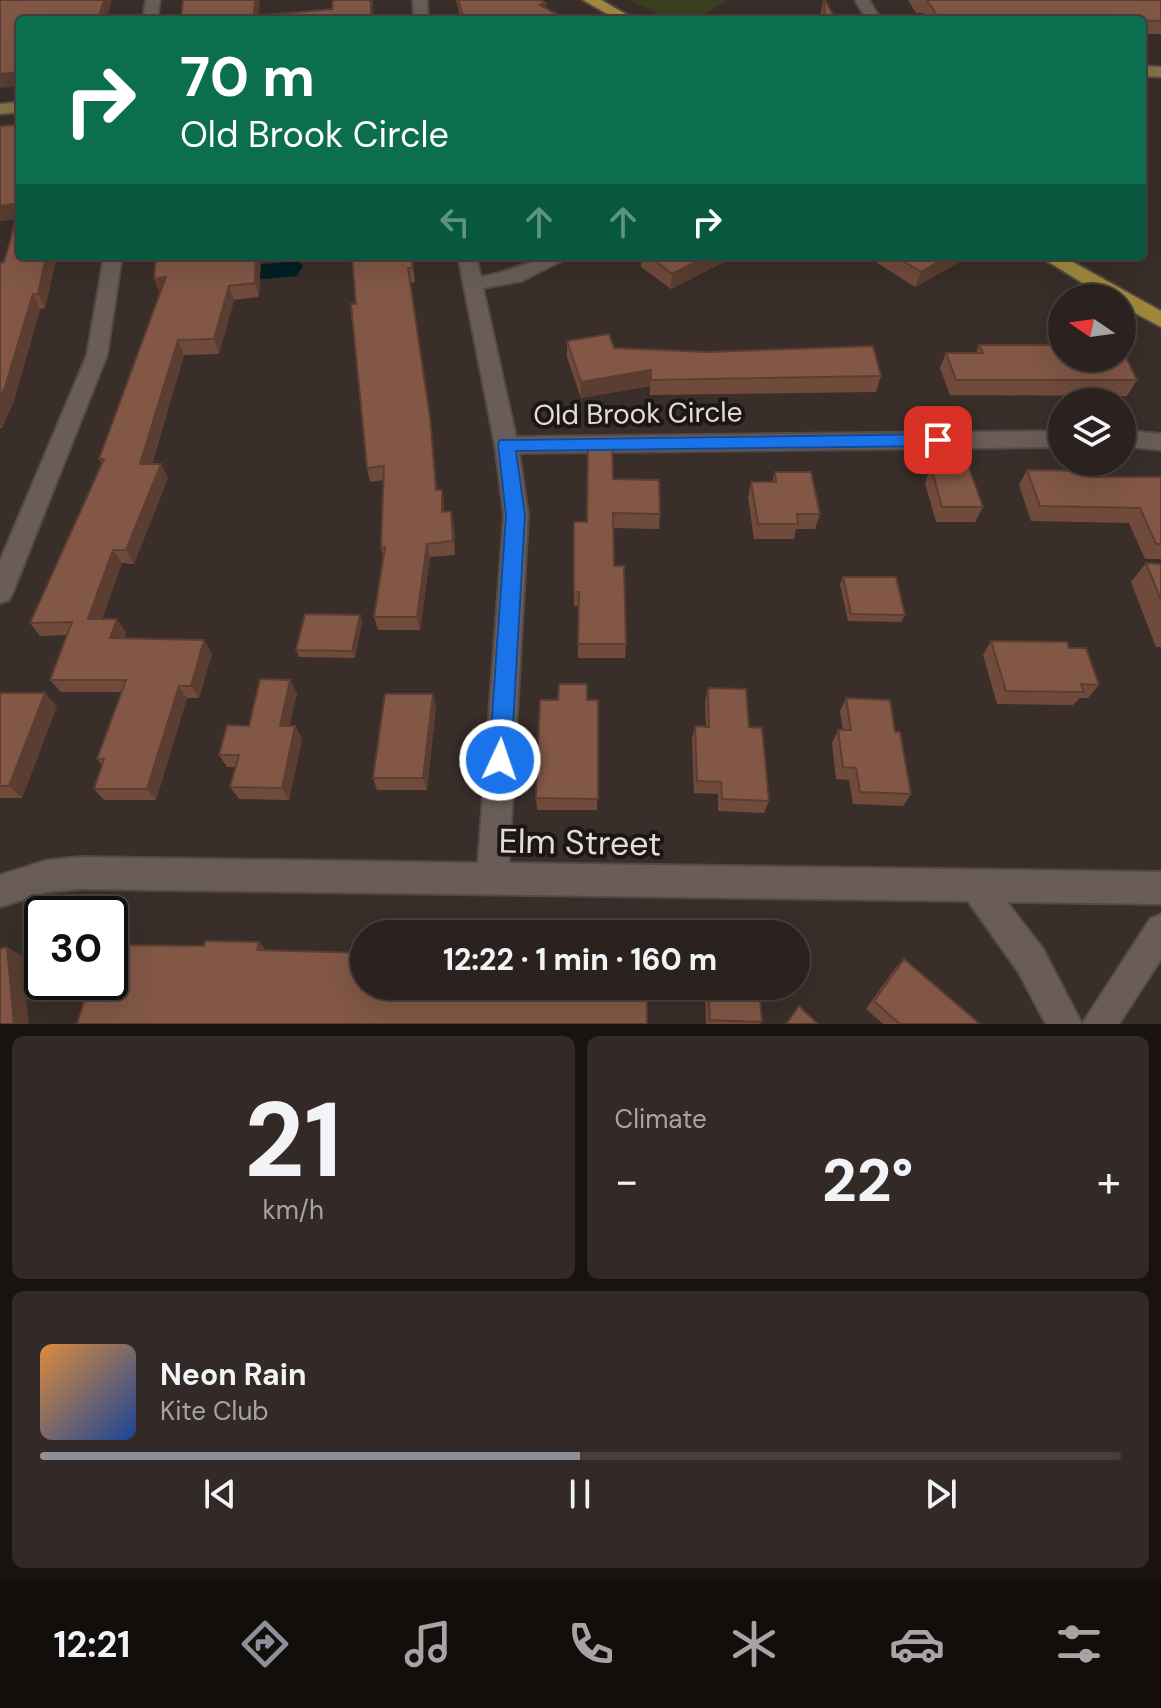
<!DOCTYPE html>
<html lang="en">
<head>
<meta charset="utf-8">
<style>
  :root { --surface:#2b221f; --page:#332a28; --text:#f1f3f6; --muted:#a6a4a4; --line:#473f3d; --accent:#8c9099 }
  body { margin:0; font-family:"DM Sans",sans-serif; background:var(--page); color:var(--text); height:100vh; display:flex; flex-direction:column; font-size:30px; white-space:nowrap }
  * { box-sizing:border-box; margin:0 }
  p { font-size:26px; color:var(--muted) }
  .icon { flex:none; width:44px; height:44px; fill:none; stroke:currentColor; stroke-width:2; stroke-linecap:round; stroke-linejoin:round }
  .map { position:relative; height:1024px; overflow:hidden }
  .details { display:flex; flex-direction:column; gap:12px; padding:12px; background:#181311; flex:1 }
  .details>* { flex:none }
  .guide { position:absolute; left:16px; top:16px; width:1130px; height:244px; border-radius:8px; box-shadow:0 8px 32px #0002,0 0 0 2px var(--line); background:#0b6e4f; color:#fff; overflow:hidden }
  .needle { width:52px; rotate:283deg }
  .fabs { position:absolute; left:1048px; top:284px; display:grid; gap:16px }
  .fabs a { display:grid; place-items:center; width:88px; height:88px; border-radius:50%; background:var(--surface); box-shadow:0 8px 32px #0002,0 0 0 2px var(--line); font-size:40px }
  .speed { position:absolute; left:24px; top:896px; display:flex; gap:16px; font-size:40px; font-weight:700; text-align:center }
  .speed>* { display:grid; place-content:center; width:104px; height:104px; border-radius:50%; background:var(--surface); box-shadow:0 8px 32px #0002,0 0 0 2px var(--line); line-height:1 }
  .speed .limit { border:4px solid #111; border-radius:12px; background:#fff; color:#111 }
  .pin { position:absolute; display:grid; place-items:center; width:68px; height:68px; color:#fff; margin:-34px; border-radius:16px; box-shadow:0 4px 12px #0006 }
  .me { position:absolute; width:88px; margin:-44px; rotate:3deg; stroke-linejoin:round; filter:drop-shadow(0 0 6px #0008) }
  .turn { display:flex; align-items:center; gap:28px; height:168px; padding:0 32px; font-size:36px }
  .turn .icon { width:104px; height:104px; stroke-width:2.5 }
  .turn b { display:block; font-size:56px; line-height:68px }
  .lanes { display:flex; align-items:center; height:76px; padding:0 32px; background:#0003; justify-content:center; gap:40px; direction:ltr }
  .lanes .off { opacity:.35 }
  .big { font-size:60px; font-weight:800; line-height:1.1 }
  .details .tile { flex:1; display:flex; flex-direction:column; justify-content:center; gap:12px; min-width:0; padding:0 28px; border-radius:12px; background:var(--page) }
  .details .dial { align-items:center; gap:0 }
  .dial b { font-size:104px; line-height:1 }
  .song { display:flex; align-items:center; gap:24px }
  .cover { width:96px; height:96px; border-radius:12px; background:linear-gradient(135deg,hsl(30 70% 55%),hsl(220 70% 35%)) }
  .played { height:8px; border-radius:4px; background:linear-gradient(90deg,var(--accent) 50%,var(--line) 50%) }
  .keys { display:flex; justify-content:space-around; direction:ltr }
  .heat { display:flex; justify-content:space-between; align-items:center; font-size:44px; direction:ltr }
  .details .tiles { flex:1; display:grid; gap:12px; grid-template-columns:1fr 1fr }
  .tile:last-child { grid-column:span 2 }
  .trip { position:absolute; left:350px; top:920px; width:460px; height:80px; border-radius:40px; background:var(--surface); box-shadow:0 8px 32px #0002,0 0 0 2px var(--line); font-weight:800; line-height:80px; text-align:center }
  .dock { display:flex; height:128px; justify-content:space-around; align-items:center; background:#110e0c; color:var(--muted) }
  .dock .icon { width:56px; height:56px }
  .dock .selected { color:var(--accent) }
  .dock b { font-size:36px; color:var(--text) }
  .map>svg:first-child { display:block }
  .green { fill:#3a4122 }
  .water { fill:#001f24 }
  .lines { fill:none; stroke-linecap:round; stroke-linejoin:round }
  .street-casing { stroke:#534946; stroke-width:4 }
  .secondary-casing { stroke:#534946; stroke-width:4 }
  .primary-casing { stroke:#534946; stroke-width:4 }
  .street { fill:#6a5d58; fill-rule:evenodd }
  .secondary { fill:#86734a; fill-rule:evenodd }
  .primary { fill:#a1893c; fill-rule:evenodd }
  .wall { fill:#704b3c }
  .shaded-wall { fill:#5b3d31 }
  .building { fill:#825746; stroke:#5b3d31; stroke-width:2 }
  .route { fill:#1a73e8; stroke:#114b97; stroke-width:2 }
  .labels { text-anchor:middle; stroke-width:8; stroke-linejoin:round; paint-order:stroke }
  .street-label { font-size:28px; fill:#e4dcd9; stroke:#1c1715 }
  .near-street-label { font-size:34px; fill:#e4dcd9; stroke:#1c1715 }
</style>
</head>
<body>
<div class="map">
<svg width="1161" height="1024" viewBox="0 0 1161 1024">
  <rect width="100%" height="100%" fill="#392e29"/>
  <path class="green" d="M629 0H728C681 30 677 22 629 0Z"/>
  <path class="water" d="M298 261 303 266 297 276 252 280 254 265Z"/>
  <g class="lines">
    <g class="street-casing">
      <path id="street" d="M146 0H160L157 20H143Z
        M413 0H427L428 20H414Z
        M855 0H869L881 20H867Z
        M104 256H122L107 355 13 592 9 600 0 603V561L87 355Z
        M458 256H476L481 277C513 271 539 256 571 256L522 281 483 288 516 437 1062 431V447L519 453 528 515 509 863 1161 872V904L1007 902 1043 949 1082 1024 1150 919 1161 914V959L1119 1024H1046L1019 973 968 901 82 889 48 892 0 907V875L48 860 82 857 478 863 504 515 495 445Z
        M1122 430 1161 434V450L1122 446Z"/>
    </g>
    <g class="secondary-casing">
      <path id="secondary" d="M1142 66 1161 67V77L1142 76Z
        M20 102V112L0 114V104Z"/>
    </g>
    <g class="primary-casing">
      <path id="primary" d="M583 0H601L636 20H618Z
        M1039 256H1062L1161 311V327L1122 306V298H1107Z"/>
    </g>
    <use href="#street" class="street"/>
    <use href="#secondary" class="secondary"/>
    <use href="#primary" class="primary"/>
  </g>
  <path class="wall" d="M456 0H540L546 3V8L461 18Z
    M823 0H825L836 20H821V11Z
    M908 0H1161V34H1142V20H928L924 13H916Z
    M16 125 20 256H57L45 308 40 309 14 401 2 428H0V263L4 262 16 219 0 221V126Z
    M261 256 259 297 234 300 219 354 184 355 152 464H161L168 478 134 564 122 563 102 619 126 632 124 638 212 653 199 698H187L156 800H104L94 789 102 765 97 759 121 692H61L50 680 67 635 40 636 30 623 102 463 99 459 160 294Z
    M352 256H412L415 282 410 283 432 432 437 490 444 504V512L454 525 455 555 430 557 420 630H378L374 617 383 557 381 548 384 480 370 482 367 468Z
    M642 256H735L671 289 641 267Z
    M875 256H963L961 261 915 287 874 261Z
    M567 341 614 348 881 376 876 392 650 395V386L581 398 567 357Z
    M979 345 1137 380 1127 396 950 395 940 368 946 353H976Z
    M931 467 983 507 975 522H936L925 483Z
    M1027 470 1094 477H1161V559H1145L1129 523 1031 521 1019 485Z
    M775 472 820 514 815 529H796L794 539H754L748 497 751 482H772Z
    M613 479 660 514 659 529 613 528 614 566 626 644 625 658H578V606H574V522H587Z
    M1146 563 1161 564V647H1156L1131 582Z
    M843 577 905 615 901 622 848 621 840 584Z
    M360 615 362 622 355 658 299 657 296 650Z
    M991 641 1069 648 1099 685 1088 698H1080L1073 705 997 704 983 655Z
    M708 688 749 727 769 801 764 813 718 811V794L694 793 692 739 695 726 706 727 705 702Z
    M0 693 57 706 22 798H0Z
    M297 693 289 726H295L302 739 289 800 239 799 230 787 235 767H227L219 755 249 726Z
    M846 698 895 732 911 794 903 806 853 804 849 780 836 779 832 743 838 730H843L840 711Z
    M587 700H598L597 810H537L536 798Z
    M436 707 427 790H377L373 778Z
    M204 946 759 986 762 1022 760 1024H706L705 996 647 994Z
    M904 959 980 1024H883L866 1009 896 967Z"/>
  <path class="shaded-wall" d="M104 0H112L106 20H98Z
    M255 0H260L258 20 254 16Z
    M371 0H373V20H371Z
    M546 3V15L557 14V20H539L540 5Z
    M20 72V86L0 88V74Z
    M20 203V218L0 221V206Z
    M46 256H57L45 308 38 294Z
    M256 256H261L259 297 255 283Z
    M707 256H735L671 289 672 274Z
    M948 256H963L961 261 915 287 921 272Z
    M408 268 432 432 438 504 436 490Z
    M166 277 160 294 154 279Z
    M229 286 234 300 219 354 214 339Z
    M33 294 40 309 14 401 2 428 0 425V399Z
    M178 340 184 355 147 478 140 464Z
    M651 370 650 386 581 398V382Z
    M161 464 168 478 134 564 126 550Z
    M442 490 444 504V526L442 512Z
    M451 511 454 525 455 555 453 541Z
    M427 544 430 557 420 630 417 617Z
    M113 550 122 563 97 632 88 619Z
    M360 615 362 622 355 658 352 651Z
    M117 619 126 632 120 651 110 638Z
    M204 640 212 653 199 698 191 686Z
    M290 680 297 693 287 738 280 726Z
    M179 686 187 698 156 800 147 789Z
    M45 693 57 706 22 798 9 786Z
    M433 694 436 707 427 790 423 778Z
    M295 726 302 739 289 800 282 788Z
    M259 942 267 951 257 950Z
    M7 947 22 956 29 1024H14Z"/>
  <path class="building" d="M0 0H104L98 20H20V72L0 74Z
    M183 0H255L254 16 332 9 333 0H371V20H181Z
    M458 0H540L546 3 540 5 557 14 539 16 540 20H450L464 18Z
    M824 0H825L836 20H825Z
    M927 0H1161V21L1059 18 1060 20H940Z
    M20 112V203L0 206V126L16 125Z
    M20 205V256H46L38 294H33L5 387 0 399V263L4 262Z
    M156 256H256L255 283 229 286 214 339 178 340 140 464H161L126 550H113L88 619H117L110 638 204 640 191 686H179L147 789H94L104 759H97L126 680H50L72 622 30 623 104 459H99L166 277 154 279Z
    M352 256H411L413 268H408L430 417 436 490H442V512L451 511 453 541 427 544 417 617H374L385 547 381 548 384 466 367 468 351 304H356Z
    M649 256H707L672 274Z
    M895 256H948L921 272Z
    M609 334 614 348 707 352 873 346 881 376 651 380V370L581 382 567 341Z
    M979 345H1062V358H1122V349L1137 380H956L946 353H983Z
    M588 444H612L613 479 659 480 660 514 613 513 614 566H624L626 644H578L579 592H574V522H587Z
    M931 467 969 468 983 507H942Z
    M1027 470 1092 471 1094 477H1161V544H1156L1140 508 1040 506Z
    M775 472H811L820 514H797L798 524H758L751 482H776Z
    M1146 563 1161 564V600Z
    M843 577H896L905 615 851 614Z
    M305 614 360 615 352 651 296 650Z
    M991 641 1067 642 1069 648H1086L1099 685 1081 684 1084 692 1006 691Z
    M260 679 290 680 280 726H295L282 788 230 787 239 755H219L227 725 249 726Z
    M559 684H587V700H598V799L536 798 540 700H558Z
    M708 688 746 689 749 727 762 728 769 801 722 799 721 782 697 781 695 726 709 727Z
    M0 693H45L9 786H0Z
    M385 694H433L423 778H373Z
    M846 698 890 700 895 732H900L911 794 860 792 856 768 843 767 838 730H851Z
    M205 941 259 942 257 950 364 953V986H647V1024H77L90 982H110V945L204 946Z
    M7 947 14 1024H0V949Z
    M904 959 980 1024H900L874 1001Z
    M654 986H759L762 1022 710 1020 708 988Z
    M799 1006 818 1024H786Z"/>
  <path class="route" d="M938 434 947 440 938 446 516 451 525 515 511 760 508 767 500 770 492 767 489 760 506 515 498 445 500 440Z"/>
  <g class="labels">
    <g class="street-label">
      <text transform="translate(638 413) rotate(-1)" y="10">Old Brook Circle</text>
    </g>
    <g class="near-street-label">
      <text transform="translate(580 842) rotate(1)" y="12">Elm Street</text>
    </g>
  </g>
</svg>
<div class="fabs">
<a><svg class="needle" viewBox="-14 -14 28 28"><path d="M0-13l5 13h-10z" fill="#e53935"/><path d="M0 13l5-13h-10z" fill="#a6a4a4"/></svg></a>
<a><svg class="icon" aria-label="layers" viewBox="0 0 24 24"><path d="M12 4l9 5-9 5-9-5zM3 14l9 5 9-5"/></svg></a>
</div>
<div class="speed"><div class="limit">30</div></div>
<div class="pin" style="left:938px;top:440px;background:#d93025"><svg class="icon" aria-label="arrive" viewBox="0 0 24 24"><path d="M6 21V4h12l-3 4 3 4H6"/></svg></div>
<svg class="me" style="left:500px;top:760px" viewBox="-20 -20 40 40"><circle r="17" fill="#1a73e8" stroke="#fff" stroke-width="3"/><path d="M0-11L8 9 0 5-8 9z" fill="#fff"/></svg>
<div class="trip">12:22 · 1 min · 160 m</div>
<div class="guide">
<div class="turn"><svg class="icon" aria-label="right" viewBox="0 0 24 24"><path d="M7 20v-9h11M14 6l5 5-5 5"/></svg><div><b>70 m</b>Old Brook Circle</div></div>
<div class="lanes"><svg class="icon off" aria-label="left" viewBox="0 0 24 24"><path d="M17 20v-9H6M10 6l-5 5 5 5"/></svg><svg class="icon off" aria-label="ahead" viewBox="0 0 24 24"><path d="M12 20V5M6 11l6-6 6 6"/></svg><svg class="icon off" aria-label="ahead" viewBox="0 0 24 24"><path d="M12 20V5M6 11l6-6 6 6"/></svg><svg class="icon" aria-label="right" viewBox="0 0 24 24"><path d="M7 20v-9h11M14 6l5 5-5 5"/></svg></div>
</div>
</div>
<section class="details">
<div class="tiles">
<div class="tile dial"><b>21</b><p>km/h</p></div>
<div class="tile"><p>Climate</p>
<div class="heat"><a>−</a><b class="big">22°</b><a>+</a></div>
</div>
<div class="tile">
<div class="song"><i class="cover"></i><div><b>Neon Rain</b><p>Kite Club</p></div></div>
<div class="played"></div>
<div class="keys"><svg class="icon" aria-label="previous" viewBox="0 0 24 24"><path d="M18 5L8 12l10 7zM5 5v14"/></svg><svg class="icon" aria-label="pause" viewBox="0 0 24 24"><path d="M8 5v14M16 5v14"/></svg><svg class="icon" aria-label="next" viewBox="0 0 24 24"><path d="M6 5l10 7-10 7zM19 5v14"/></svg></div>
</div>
</div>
</section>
<nav class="dock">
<b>12:21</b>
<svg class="icon selected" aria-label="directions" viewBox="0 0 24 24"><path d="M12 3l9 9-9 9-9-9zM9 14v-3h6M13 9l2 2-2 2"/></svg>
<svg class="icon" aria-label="music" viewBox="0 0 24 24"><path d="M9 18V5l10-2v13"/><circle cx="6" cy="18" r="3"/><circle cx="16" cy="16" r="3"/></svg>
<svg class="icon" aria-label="phone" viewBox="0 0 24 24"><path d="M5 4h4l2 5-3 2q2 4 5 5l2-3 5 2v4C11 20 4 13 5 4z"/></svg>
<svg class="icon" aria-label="climate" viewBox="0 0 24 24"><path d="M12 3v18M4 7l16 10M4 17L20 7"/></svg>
<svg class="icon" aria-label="car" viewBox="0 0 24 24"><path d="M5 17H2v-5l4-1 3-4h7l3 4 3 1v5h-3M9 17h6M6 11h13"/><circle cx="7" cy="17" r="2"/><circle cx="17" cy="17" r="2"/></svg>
<svg class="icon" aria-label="filters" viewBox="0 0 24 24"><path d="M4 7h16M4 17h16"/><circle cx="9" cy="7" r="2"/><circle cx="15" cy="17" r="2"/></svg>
</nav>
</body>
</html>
